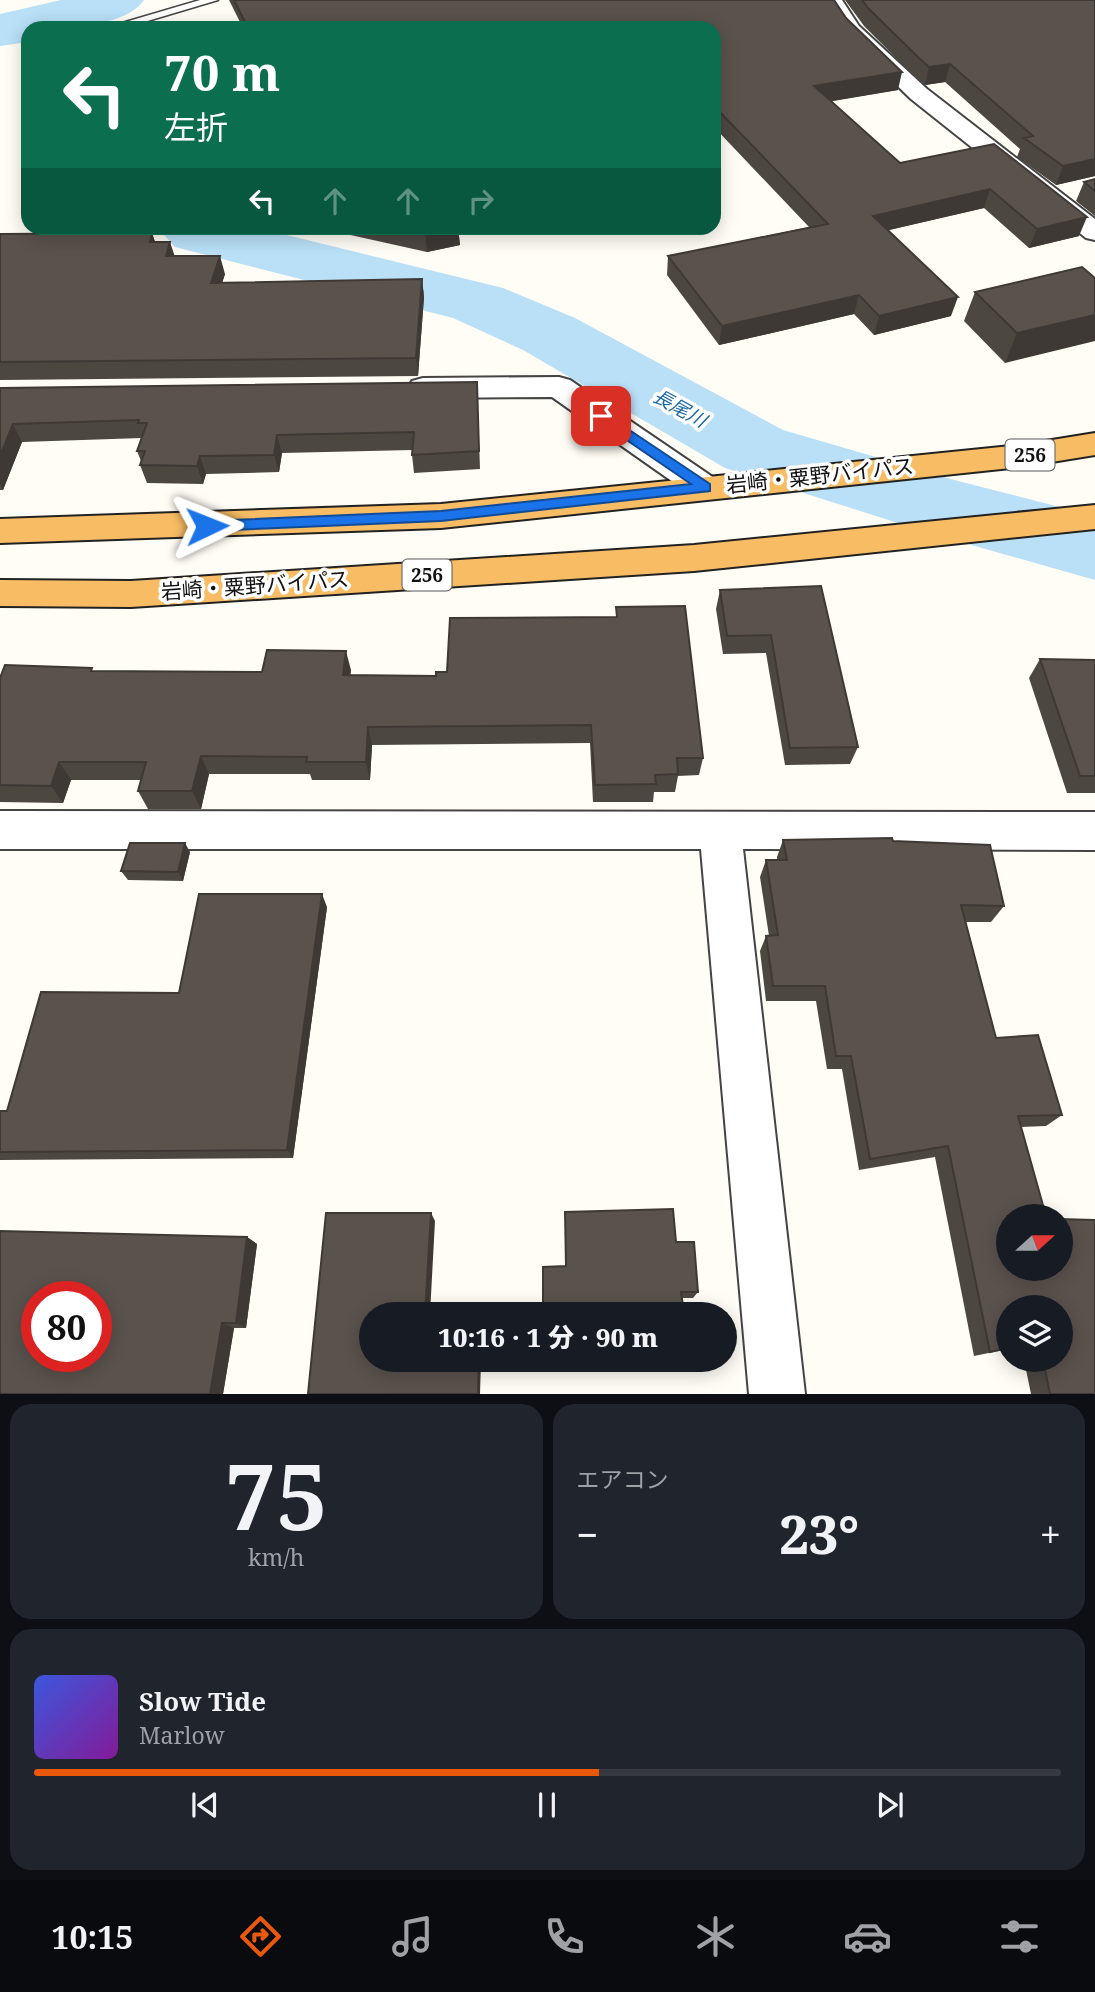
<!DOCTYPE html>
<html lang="ja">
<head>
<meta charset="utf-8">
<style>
  :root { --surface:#171b24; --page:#20242c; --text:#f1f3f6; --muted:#9ea1a6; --line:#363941; --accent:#ea580c }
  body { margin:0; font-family:"Noto Serif","Noto Sans JP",serif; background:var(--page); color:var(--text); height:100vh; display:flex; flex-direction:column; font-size:26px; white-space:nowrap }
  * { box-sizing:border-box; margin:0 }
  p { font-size:23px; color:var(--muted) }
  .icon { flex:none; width:38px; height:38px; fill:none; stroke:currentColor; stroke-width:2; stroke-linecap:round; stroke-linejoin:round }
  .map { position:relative; height:1394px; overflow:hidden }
  .panel { display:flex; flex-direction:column; gap:10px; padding:10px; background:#0d0f14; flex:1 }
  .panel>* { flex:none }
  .hud { position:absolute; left:21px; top:21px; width:700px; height:214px; border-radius:21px; box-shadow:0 4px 18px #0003; background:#0b6e4f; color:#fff; overflow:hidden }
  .needle { width:46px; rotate:69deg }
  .fabs { position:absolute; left:996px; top:1204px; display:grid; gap:14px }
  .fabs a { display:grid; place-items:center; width:77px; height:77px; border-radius:50%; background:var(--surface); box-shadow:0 4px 18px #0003; font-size:35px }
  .speed { position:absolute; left:21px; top:1281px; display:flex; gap:14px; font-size:35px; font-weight:700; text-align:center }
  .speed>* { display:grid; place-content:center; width:91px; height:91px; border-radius:50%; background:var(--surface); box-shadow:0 4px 18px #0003; line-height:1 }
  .speed .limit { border:10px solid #d22; background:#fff; color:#111 }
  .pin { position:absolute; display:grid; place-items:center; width:60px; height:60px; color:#fff; margin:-30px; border-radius:14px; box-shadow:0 4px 10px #0006 }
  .me { position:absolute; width:77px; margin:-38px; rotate:88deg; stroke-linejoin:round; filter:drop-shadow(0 0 5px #0008) }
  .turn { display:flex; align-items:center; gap:24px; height:147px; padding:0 28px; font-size:32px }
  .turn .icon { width:91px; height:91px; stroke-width:2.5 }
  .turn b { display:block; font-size:49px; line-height:60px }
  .lanes { display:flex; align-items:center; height:66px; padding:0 28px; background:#0003; justify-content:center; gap:35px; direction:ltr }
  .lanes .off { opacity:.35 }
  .big { font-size:52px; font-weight:800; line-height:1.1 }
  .panel .card { flex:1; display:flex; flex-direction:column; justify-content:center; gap:10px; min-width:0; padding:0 24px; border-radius:21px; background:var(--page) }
  .panel .dial { align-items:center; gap:0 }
  .dial b { font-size:91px; line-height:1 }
  .song { display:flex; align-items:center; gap:21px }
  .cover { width:84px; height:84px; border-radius:10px; background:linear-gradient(135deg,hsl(230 70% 55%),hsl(290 70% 35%)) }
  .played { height:7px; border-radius:4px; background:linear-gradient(90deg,var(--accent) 55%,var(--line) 55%) }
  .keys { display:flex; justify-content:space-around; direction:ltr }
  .heat { display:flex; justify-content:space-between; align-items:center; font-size:38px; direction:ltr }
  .panel .tiles { flex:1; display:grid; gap:10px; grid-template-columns:1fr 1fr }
  .card:last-child { grid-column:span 2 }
  .trip { position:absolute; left:359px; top:1302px; width:378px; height:70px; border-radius:35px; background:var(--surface); box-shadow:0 4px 18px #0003; font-weight:800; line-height:70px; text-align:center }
  .dock { display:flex; height:112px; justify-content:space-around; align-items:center; background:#090b0e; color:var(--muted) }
  .dock .icon { width:49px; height:49px }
  .dock .active { color:var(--accent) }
  .dock b { font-size:32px; color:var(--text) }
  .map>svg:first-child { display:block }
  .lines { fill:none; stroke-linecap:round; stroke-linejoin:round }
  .river { fill:#b9e0f7; fill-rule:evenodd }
  .service-casing { stroke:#444; stroke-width:3 }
  .minor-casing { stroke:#444; stroke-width:4 }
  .trunk-casing { stroke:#222; stroke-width:4 }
  .service { fill:#fff; fill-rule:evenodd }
  .minor { fill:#fff; fill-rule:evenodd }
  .trunk { fill:#f7bc64; fill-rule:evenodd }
  .wall { fill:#4d4742 }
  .shaded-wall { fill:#3f3936 }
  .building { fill:#5a524d; stroke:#3f3936; stroke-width:2; fill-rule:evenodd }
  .route { fill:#1a73e8; stroke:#114b97; stroke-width:2 }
  .labels { text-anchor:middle; stroke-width:7; stroke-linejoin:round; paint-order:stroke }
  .far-water-label { font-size:19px; font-style:italic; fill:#1768a6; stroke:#fff }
  .shield { fill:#fff; stroke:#585858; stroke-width:2 }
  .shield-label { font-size:19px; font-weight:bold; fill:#111 }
  .street-label { font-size:21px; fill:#111; stroke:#fff }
</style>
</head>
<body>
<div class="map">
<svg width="1095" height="1394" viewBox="0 0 1095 1394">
  <rect width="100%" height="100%" fill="#fffdf5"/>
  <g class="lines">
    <path class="river" d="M61 0H144C124 29 60 28 28 28V42L0 46V14Z
      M158 228H258L503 288 575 318 783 430 958 481 1095 516V580L926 532 725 468 523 350 453 318 175 247Z"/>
    <g class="service-casing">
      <path id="service" d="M200 0H218L124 28H105Z"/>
    </g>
    <g class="minor-casing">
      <path id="minor" d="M822 0H842L859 26 927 89 1095 219V240L1086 238 911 99 844 34Z
        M559 377 570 380 717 480 722 488 717 496 705 499 693 496 552 397 423 398 412 395 408 388 412 381 423 378Z
        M0 811 1095 812V850L743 849 805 1394H749L701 849H0Z"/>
    </g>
    <g class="trunk-casing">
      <path id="trunk" d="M1095 433V455L1021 467 441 528 0 543V519L441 504 1021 445Z
        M1095 505V529L694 571 131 607 0 606V580L131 581 694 545Z"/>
    </g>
    <use href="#service" class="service"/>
    <use href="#minor" class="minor"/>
    <use href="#trunk" class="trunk"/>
  </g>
  <path class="wall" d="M229 0H834L898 90 830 101 900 163 994 144 1079 236 1029 248 984 208 888 230 951 316 874 335 854 314 719 345 667 275 668 256 809 227 714 127V28H243Z
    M845 0H1095V176L1056 185 1017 157 1020 149 945 82 925 85 914 76 864 26Z
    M1095 179V216L1076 201 1084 182Z
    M319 228H458L460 245 427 252Z
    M152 233 155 242 175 256 225 274 222 283 422 279 424 297 418 376 0 380V234Z
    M1082 267 1005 363 964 321 975 292Z
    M477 382 480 469 414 473 412 455V450L282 453 279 472 206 474 203 484 147 483 140 465 141 461 137 451 142 438 22 442 3 490H0V388Z
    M821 586 858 747 850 764 785 765 766 653 723 654 716 609 720 590Z
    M616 607 703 758 699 775 678 776 675 792H654L653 802H593L590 743 372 745 370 780H312L310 774H209L201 809H148L138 791 141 780H71L63 803 0 802V678L94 671 262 672 351 670 350 675 436 676 616 617Z
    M1040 659 1095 660V793H1067L1029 678Z
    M783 840 893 841 1004 906 991 922H966L996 1038 1062 1115 1046 1126 1021 1127 1095 1394H1031L1024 1360H1060L1008 1307V1349L974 1356 935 1157 859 1170 842 1069H827L816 1001H766L760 951 766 936H769L760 877 766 860H777V857Z
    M190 852 183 881 128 880 121 871Z
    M327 907 293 1158 0 1160V1111H7L179 993Z
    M565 1212 676 1242 698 1292 693 1298H682L684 1313 683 1314H543V1267L565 1266Z
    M247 1237 257 1244 246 1328H234L223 1394H0Z"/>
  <path class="shaded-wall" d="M950 64 945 82 925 85 929 67Z
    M902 72 898 90 810 105 814 86Z
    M1095 159V176L1056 185 1063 166Z
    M990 189 984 208 868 235 873 216Z
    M1087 217 1079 236 1029 248 1037 229Z
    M447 228H458L460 245 427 252 425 232Z
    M152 233 158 251 150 242Z
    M170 242 176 260 166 256Z
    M220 256 225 274 216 301 211 283Z
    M422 279 424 297 418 376 416 358Z
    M859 295 854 314 719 345 722 326Z
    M958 297 951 316 874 335 879 316Z
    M1095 315V341L1005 363 1017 333Z
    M13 424 22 442 3 490 0 483V456Z
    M277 435 282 453 279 472 274 455Z
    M200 456 206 474 203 484 197 466Z
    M346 651 351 670 348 694 343 675Z
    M368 727 372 745 370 780 366 762Z
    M201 756 209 774 201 809 192 791Z
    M59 762 71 780 63 803 51 786Z
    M185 843 190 852 183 881 178 872Z
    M322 894 327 907 293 1158 287 1150Z
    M431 1213 435 1221 430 1314H425Z
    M247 1237 257 1244 246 1328 236 1323Z
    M222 1323 234 1328 223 1394H210Z
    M479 1360H481L480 1394H478Z"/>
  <path class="building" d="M234 0H834L846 18 902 72 814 86 900 163 994 144 1087 217 1037 229 990 189 873 216 958 297 879 316 859 295 722 326 668 256 828 224 715 107H714V28H248Z
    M862 0H1095V159L1063 166 1024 138 1033 136 950 64 929 67 919 58 868 8Z
    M1095 179V191L1084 182Z
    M405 228H447L425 232Z
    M152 233 150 242H170L166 256H220L211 283 422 279 416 358 0 362V234Z
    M1082 267 1095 278V315L1017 333 975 292Z
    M477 382 479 451 412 455 414 432 277 435 274 455 200 456 197 466 140 465 145 451H137L147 423H138L139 420 13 424 0 456V388Z
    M821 586 858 747 790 748 771 635 727 636 720 590Z
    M685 606 703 758H677L678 774 655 775 656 784 595 785 591 725 368 727 366 762H306L307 757 201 756 192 791H138L146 762H59L51 786 0 785V678L5 665 92 668 91 671 262 672 267 650 346 651 343 675 436 676V672H447L450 618 617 617 616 607Z
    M1040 659 1095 660V776H1080Z
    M892 838 893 841 990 845 1004 906 961 905 996 1038 1038 1035 1062 1115 1018 1116 1046 1216H1008V1269H1060V1219L1095 1220V1394H1050L1043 1360H1060V1307H1008V1348L990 1352 948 1146 870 1159 851 1056H836L825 986H773L766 936 778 935 766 860H787L783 840Z
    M130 843H185L178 872 121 871Z
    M199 894H322L287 1150 0 1152V1111H7L41 992 179 993Z
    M673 1209 676 1242H694L698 1292H681L684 1313 569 1314V1313L543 1312V1267L566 1266 565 1212Z
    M326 1213H431L425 1314H371V1360H479L478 1394H308Z
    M0 1231 247 1237 236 1323H222L210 1394H0ZM37 1297H96V1356H37Z"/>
  <path class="route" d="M601 411 710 484V491L441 521 207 531 200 526 207 521 441 511 691 484 596 419 595 416Z"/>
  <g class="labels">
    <g class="far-water-label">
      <text transform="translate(680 408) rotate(29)" y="7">長尾川</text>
    </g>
    <g class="shield">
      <rect x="1005.5" y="439.5" width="49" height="31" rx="5"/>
      <rect x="402.5" y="559.5" width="49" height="31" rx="5"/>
    </g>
    <g class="shield-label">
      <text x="1030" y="462">256</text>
      <text x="427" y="582">256</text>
    </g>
    <g class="street-label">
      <text transform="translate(820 476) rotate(-6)" y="7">岩崎・粟野バイパス</text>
      <text transform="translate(255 586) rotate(-4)" y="7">岩崎・粟野バイパス</text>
    </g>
  </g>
</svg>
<div class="fabs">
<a><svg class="needle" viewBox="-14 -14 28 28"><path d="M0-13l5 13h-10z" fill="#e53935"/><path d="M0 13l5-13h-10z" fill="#9ea1a6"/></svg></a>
<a><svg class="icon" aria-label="layers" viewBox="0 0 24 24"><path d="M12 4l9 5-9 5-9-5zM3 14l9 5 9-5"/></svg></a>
</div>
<div class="speed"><div class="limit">80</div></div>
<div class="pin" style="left:601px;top:416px;background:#d93025"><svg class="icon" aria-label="arrive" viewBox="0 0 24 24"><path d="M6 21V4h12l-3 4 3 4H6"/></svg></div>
<svg class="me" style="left:207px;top:526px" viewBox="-20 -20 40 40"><path d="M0-17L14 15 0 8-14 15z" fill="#1a73e8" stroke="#fff" stroke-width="4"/></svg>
<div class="trip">10:16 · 1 分 · 90 m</div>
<div class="hud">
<div class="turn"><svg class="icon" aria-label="left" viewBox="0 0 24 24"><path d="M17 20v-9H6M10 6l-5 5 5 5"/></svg><div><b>70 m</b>左折</div></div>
<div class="lanes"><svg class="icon" aria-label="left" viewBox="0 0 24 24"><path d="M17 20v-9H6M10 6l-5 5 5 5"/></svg><svg class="icon off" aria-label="ahead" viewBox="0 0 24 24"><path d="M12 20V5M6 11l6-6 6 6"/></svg><svg class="icon off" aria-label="ahead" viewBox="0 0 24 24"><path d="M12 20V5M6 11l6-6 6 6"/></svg><svg class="icon off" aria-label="right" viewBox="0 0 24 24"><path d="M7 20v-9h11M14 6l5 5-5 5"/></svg></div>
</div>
</div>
<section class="panel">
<div class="tiles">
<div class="card dial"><b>75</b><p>km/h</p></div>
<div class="card"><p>エアコン</p>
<div class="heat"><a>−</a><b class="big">23°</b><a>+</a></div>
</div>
<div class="card">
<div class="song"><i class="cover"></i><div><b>Slow Tide</b><p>Marlow</p></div></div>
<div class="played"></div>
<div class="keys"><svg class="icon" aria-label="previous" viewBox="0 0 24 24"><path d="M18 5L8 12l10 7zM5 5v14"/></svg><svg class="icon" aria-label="pause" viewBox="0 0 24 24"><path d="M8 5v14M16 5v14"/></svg><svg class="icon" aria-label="next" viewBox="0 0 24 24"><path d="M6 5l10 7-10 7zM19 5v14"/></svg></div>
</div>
</div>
</section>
<nav class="dock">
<b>10:15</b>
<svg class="icon active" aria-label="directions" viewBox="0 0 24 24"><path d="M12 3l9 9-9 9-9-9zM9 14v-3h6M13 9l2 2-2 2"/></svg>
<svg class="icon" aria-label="music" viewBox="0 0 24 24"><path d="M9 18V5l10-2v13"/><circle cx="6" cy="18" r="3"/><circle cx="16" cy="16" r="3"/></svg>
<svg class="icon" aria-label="phone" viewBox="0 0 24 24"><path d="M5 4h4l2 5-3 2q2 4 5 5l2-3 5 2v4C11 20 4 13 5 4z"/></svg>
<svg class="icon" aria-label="climate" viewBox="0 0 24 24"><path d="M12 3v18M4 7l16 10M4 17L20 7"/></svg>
<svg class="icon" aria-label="car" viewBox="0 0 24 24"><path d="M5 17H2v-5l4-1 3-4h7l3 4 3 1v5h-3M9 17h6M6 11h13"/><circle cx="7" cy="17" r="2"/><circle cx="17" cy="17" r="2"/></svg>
<svg class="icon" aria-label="filters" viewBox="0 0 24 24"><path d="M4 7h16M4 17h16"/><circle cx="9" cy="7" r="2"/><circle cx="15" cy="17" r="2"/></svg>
</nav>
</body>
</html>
